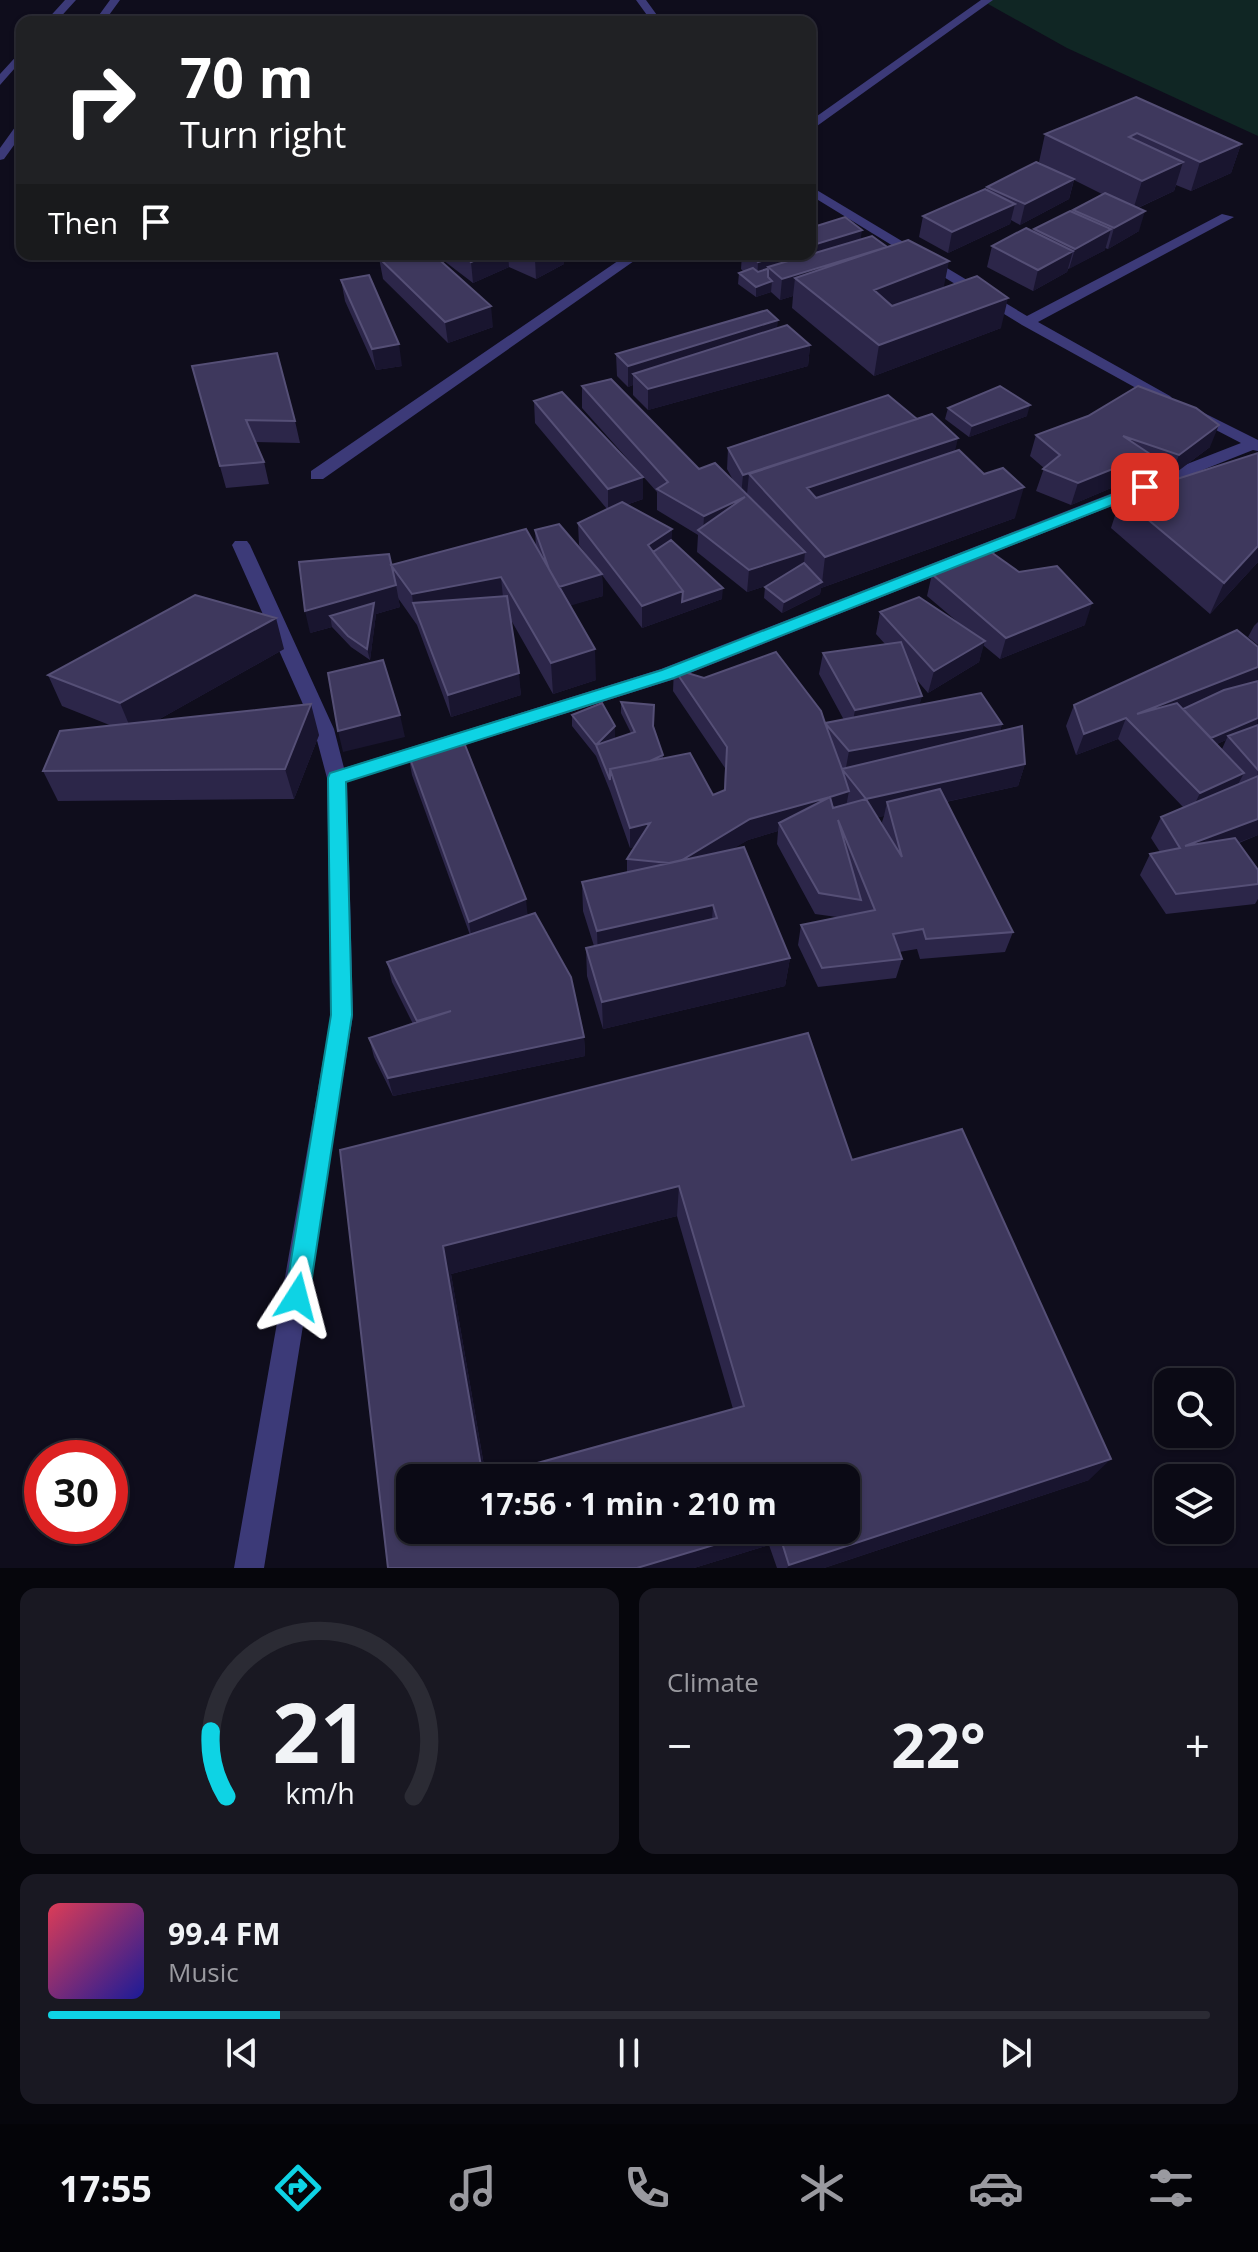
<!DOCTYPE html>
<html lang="en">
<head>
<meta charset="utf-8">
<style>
  :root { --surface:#0b0a15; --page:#191822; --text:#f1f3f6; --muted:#9a9aa0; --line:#2b2b34; --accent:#0ed3e4 }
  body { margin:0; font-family:"Open Sans",sans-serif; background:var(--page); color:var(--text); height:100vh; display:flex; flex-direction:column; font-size:30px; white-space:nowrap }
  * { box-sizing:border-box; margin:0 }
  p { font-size:26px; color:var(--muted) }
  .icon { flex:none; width:44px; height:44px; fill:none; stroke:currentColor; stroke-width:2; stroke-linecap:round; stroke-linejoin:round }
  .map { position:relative; height:1568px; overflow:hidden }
  .details { display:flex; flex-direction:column; gap:20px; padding:20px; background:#06060c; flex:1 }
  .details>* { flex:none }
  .banner { position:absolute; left:16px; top:16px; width:800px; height:244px; border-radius:16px; box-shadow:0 2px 6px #0004,0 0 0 2px var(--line); background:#202124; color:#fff; overflow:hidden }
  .buttons { position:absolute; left:1154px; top:1368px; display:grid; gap:16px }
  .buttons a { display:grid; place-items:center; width:80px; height:80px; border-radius:16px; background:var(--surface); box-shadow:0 2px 6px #0004,0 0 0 2px var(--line); font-size:40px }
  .speed { position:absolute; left:24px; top:1440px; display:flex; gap:16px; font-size:40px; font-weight:700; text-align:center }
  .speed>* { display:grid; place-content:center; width:104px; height:104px; border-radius:50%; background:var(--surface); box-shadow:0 2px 6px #0004,0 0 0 2px var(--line); line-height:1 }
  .speed .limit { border:12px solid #d22; background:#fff; color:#111 }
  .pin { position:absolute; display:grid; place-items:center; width:68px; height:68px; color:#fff; margin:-34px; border-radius:16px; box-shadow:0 4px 12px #0006 }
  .me { position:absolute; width:88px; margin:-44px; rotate:9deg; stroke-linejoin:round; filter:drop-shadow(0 0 6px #0008) }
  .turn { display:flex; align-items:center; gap:28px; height:168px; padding:0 32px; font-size:36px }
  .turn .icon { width:104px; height:104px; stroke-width:2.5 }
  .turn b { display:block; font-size:56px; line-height:68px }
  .then { display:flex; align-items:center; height:76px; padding:0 32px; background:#0003; gap:16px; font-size:30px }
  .big { font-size:60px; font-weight:700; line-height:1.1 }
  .details .tile { flex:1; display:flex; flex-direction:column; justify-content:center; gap:12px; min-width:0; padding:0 28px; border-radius:16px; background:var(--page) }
  .details .dial { align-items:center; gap:0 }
  .dial svg { height:208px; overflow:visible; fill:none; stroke:var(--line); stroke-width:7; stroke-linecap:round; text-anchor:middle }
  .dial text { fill:var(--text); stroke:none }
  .song { display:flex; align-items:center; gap:24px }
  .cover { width:96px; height:96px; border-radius:12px; background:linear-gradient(135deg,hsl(350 70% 55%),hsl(240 70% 35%)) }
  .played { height:8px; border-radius:4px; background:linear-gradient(90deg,var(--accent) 20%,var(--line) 20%) }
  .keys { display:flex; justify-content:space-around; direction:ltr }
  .heat { display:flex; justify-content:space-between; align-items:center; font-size:44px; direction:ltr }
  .details .tiles { flex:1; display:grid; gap:20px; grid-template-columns:1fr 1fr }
  .tile:last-child { grid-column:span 2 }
  .trip { position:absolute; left:396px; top:1464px; width:464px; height:80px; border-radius:16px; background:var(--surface); box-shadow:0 2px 6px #0004,0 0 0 2px var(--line); font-weight:700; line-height:80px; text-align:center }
  .menu { display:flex; height:128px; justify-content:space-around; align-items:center; background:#040408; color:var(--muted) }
  .menu .icon { width:56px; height:56px }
  .menu .active { color:var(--accent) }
  .menu b { font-size:36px; color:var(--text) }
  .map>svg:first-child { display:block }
  .green { fill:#102624 }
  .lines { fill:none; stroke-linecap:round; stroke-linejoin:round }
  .minor { fill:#3c3a78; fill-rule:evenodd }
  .wall { fill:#2c2649; fill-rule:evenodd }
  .shaded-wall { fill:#19152f }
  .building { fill:#3e385d; stroke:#554f76; stroke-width:2; fill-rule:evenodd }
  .route { fill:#0ed3e4; stroke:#098994; stroke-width:2 }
</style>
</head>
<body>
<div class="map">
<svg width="1258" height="1568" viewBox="0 0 1258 1568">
  <rect width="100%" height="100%" fill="#0f0d1c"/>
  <path class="green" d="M981 0H1258V136L1067 48Z"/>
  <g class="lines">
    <path class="minor" d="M65 0H76L56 22H45Z
      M110 0H120L104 22H94Z
      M636 0H646L662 22H652Z
      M981 0H993L810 131V121Z
      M22 50V60L0 85V74Z
      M22 122V134L4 159 0 160V148L18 123Z
      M810 186 1027 316 1222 214 1234 217 1038 322 1170 396 1173 399 1165 404 1022 325 810 195Z
      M628 254H644L323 479H311V471Z
      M1194 408 1258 440V451L1253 450 675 679 347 782 353 1015 264 1568H234L331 1015 327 778 314 729 232 545 235 541H247L250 545 334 729 344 768 661 669 1241 443 1189 416 1186 413Z"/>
  </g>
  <path class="wall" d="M1136 97 1241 144 1231 173 1191 191 1176 185 1174 191 1138 208 1139 231 1108 249 1105 248V250L1068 269 1067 272 1033 291 987 267 992 246 1033 232 1034 229 1072 212 1073 210 1102 194 1074 180 1069 199 1020 225 1011 220 1010 224 948 253 919 237 923 216 987 189V187L1057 172 1039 162 1045 134Z
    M860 239 944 287 1001 328 874 376 792 308 793 296 780 300 771 292 756 297 738 284 739 273 744 272 741 269 742 254H810Z
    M435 254H564V264L536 279 509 267 473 283Z
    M379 258 493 327 448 343 383 279Z
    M341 280 402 366 376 370 345 301Z
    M777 328 810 345 808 366 648 410 633 395V385L628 387 617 376 616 354Z
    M192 366 295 421 300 443 255 442 264 462 269 484 226 488Z
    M582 386 699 469 733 480 727 469 728 448 955 452 1015 518 821 588 820 594 782 613 764 598 765 587 769 585 747 592 697 552 698 535 657 510V492L582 408Z
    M534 401 643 499 626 505 672 529 671 540 722 599 642 628 602 575 603 596 570 605 596 680 553 694 511 620 521 695 451 717 417 625 398 598 400 607 376 614 370 660 351 647 332 627 310 633 391 565 536 548 535 530 592 562 579 545 578 523 607 509 535 423Z
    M948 408 1027 416 969 437 945 419Z
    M1088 416 1210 447 1170 477 1145 468 1142 475 1071 505 1036 491 1044 468 1030 456 1036 435Z
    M1258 453V562L1210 614 1111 528 1121 497Z
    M932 574 1085 625 1000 659 983 645 979 662 928 693 915 678 922 696 919 705 1002 724 1000 731 1025 764 1018 786 946 802 1013 932 1005 952 920 959 917 949 899 952 902 959 896 978 818 987 798 945 801 925 837 917 815 914 777 844 778 831 748 840 732 849 790 958 785 986 603 1029 587 976 586 948 594 946 583 911 582 882 627 872V859L634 847 630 848 610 791 596 756 572 726V715L615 737 613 739 631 733 621 713V702L654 727 663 755V759L713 795 724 790 725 768 673 691 674 669 825 723 844 720 819 674 823 653 885 644 876 634 880 612 960 624 927 596ZM884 816 882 822 883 827 877 817Z
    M1258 622V645L1248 637 1254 626Z
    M1258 647V835L1239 843 1258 870V899L1255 904 1166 914 1140 875 1150 854 1160 852 1151 838 1161 817 1183 807 1118 739 1076 755 1066 726 1074 705ZM1226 740 1222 749 1217 744Z
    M284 649 156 721 319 735 294 799 58 801 43 771 112 726 62 706 48 675Z
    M408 753 528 915 584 1037 585 1056 393 1096 374 1057 369 1038 413 1024 392 982 387 962 470 935 412 775Z
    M340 1150 852 1160 1089 1480 824 1568H777L769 1545 694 1568H388ZM677 1216 733 1409 486 1477 451 1274ZM846 1478V1530H410Z"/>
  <path class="shaded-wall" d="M1241 144 1231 173 1191 191 1200 162Z
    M1183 162 1174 191 1133 210 1142 181Z
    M1074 179 1069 199 1020 225 1025 204Z
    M1015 204 1010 224 948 253 952 232Z
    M1145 211 1139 231 1108 249 1114 228Z
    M1111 229 1105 250 1069 269 1075 249Z
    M862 230 859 251 768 267 767 279 757 283 758 262 783 254H810V246Z
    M887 247 795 278 793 296 780 300 782 279Z
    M1073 251 1067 272 1033 291 1038 270Z
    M489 254H508L509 267 473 283 471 262Z
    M543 254H564V264L536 279 535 259Z
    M949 261 943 291 870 320 874 290Z
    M772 281 771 292 756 297V287Z
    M1008 298 1001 328 874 376 879 345Z
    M491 306 493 327 448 343 445 322Z
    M778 320 776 341 633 374V385L628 387V366Z
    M399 344 402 366 376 370 372 349Z
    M810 345 808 366 648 410V389Z
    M1030 405 1027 416 969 437 972 426Z
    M1219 425 1210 447 1170 477 1179 455Z
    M958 438 951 469 804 520 807 488Z
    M914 441 749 474 747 494 741 496 743 475Z
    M1150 454 1142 475 1071 505 1078 483Z
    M643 477V499L608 511V489Z
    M1024 487 1015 518 821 588 820 594 782 613 784 602 822 583 825 557Z
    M745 497 703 533 704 516Z
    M672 529 671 551 653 563 648 545Z
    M1258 546V562L1210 614 1224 583Z
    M805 552 803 574 747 592 749 570Z
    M602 574 603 596 556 610 555 588Z
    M501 577 504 608 413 603 412 594Z
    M396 585 400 607 376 614 370 660 367 649 330 616 332 627 310 633 305 611Z
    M723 588 722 599 642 628V606L683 591Z
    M1092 603 1085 625 1000 659 1006 638Z
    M276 618 284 649 133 734 120 703Z
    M985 641 979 662 928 693 934 671Z
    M595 649 596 680 553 694 551 663Z
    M1258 667V684L1173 714H1137Z
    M519 673 521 695 451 717 448 695Z
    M922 696 916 717 851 731 855 710Z
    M311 704 319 735 294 799 285 769Z
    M400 715 405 737 343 752 338 731Z
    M1126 718 1118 739 1076 755 1084 734Z
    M1258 718V727L1228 736 1226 740 1195 753 1200 742Z
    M1002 724 996 746 845 773 849 751Z
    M615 726V737L599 753 596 745Z
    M1025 764 1018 786 890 814 887 802 884 816 862 820 866 799Z
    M1244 773 1233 794 1190 814 1200 793Z
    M849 791 845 812 826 818 830 797Z
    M830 797 779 823 778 831 748 840 675 884 676 864 750 819Z
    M1258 819V835L1174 867 1185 846Z
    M650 823V844L630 848V828Z
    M526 899 528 919 472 942 469 922Z
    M713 905 711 934 598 959 597 931Z
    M790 958 785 986 603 1029 602 1002Z
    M584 1037 585 1056 393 1096 388 1078Z
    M679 1186 677 1216 451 1274 486 1478H483L443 1246Z
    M1111 1459 1089 1480 824 1568H787L789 1565Z
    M764 1530H775L769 1545 694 1568H637Z"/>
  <path class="building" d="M1136 97 1241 144 1200 162 1137 133 1129 137 1183 162 1142 181 1045 134Z
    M1036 162 1074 179 1025 204 987 187Z
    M985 189 1015 204 952 232 923 216Z
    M1105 193 1145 211 1114 228 1073 210Z
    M1070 211 1111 229 1075 249 1034 229Z
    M845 217 862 230 810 246V228Z
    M1026 228 1073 251 1038 270 992 246Z
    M872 236 887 247 782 279 768 267Z
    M908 240 949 261 874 290 892 306 977 276 1008 298 879 345 795 278Z
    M393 254H433L491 306 445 322 379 258Z
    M461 254H489L471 262Z
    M525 254H543L535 259Z
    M749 254H783L758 262Z
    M753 268 758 272 767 269 768 270V277L772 281 756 287 739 273Z
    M369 275 399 344 372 349 341 280Z
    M767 310 778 320 628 366 616 354Z
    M787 325 810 345 648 389 633 374Z
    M277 353 295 421 246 420 264 462 220 466 192 366Z
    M611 379 699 469 715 463 805 552 749 570 698 530 745 497 704 516 657 489 668 482 582 386Z
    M1000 386 1030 405 972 426 948 408Z
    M1138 386 1196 408 1219 425 1179 455 1123 436 1150 454 1078 483 1043 469 1060 455 1036 435 1088 416Z
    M562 392 643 477 608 489 534 401Z
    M888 395 917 419 743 475 728 448Z
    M932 414 958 438 807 488 816 498 959 450 984 474 1003 468 1024 487 825 557 749 474Z
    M1258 453V546L1224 583 1121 497Z
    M622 502 672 529 648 545 683 591 642 606 578 523Z
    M559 524 602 574 559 587 549 569 535 530Z
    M526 529 595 649 551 663 501 577 412 594 391 565Z
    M671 540 723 588 682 602 683 591 653 552Z
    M991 552 1019 572 1057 566 1092 603 1006 638 932 574Z
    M389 554 396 585 305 611 299 562Z
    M804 563 822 582 784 602 765 587Z
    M195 595 276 618 120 703 48 675Z
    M507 596 519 673 448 695 413 603Z
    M919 597 985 641 934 671 880 612Z
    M374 603 367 649 348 636 330 616Z
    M1237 630 1258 647V667L1137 714 1177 703 1244 773 1200 793 1126 718 1084 734 1074 705Z
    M901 642 922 696 855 710 823 653Z
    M776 652 821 711 825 723 981 693 1002 724 849 751 825 723 842 769 1022 726 1025 764 866 799 902 857 887 802 940 789 1013 932 926 939 923 929 893 934 902 959 822 968 801 925 875 910 838 820 861 900 819 893 779 823 830 797 750 819 682 860 669 863 627 859 650 823 630 828 610 769 690 753 713 795 725 790 727 747 674 669 704 678ZM842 769 866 799 833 808 830 797 849 791Z
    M383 660 400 715 338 731 328 673Z
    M1258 681V718L1211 738 1183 709 1224 690Z
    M621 702 654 705 653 726 663 755 650 761 610 769V780L596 745 635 732Z
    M602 703 615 726 596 745 572 715Z
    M311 704 285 769 43 771 60 731Z
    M1258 725V770L1228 736Z
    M465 745 526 899 469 922 408 753Z
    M1258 776V819L1185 846 1235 838 1258 870V884L1176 894 1150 854 1180 848 1161 817Z
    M744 847 790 958 602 1002 586 948 717 918 713 905 597 931 582 882Z
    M535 913 571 977 584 1037 388 1078 369 1038 451 1011 417 1021 387 962Z
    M808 1033 852 1160 962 1129 1111 1459 789 1565 778 1530H846V1478H410V1530H764L637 1568H388L340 1150ZM679 1186 744 1406 483 1478 443 1246Z"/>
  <path class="route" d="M1145 482 1150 484V490L674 678 346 782 352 1015 309 1297 305 1305 297 1309 288 1305 285 1297 331 1015 328 778 330 773 662 670Z"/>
</svg>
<div class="buttons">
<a><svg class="icon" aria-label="search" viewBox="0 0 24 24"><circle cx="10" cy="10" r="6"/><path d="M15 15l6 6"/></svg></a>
<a><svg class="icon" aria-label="layers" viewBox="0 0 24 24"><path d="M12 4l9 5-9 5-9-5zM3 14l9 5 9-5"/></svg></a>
</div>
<div class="speed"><div class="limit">30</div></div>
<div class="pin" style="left:1145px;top:487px;background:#d93025"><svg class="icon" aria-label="arrive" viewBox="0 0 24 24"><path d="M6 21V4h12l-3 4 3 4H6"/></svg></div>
<svg class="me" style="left:297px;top:1297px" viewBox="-20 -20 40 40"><path d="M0-17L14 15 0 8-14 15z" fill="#0ed3e4" stroke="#fff" stroke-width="4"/></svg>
<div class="trip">17:56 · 1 min · 210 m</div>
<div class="banner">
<div class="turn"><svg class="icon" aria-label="right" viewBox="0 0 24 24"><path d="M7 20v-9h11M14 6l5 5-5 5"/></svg><div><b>70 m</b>Turn right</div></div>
<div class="then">Then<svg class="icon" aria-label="arrive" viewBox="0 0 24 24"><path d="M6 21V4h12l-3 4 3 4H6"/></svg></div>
</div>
</div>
<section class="details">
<div class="tiles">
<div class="tile dial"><svg viewBox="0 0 100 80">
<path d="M14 69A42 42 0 1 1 86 69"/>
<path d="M14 69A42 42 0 0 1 8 44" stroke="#0ed3e4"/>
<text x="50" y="56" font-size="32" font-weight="700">21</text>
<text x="50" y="72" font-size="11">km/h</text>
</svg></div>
<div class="tile"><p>Climate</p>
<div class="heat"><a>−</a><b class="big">22°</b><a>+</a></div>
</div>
<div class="tile">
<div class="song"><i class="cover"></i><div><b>99.4 FM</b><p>Music</p></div></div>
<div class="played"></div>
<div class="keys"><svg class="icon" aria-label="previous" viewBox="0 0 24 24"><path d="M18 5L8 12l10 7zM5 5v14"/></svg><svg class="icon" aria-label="pause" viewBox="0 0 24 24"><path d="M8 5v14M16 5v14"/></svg><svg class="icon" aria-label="next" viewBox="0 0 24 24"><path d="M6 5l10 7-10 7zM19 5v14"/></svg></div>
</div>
</div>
</section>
<nav class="menu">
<b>17:55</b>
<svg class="icon active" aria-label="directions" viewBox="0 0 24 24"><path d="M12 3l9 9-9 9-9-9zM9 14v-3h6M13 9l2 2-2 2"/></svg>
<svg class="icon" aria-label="music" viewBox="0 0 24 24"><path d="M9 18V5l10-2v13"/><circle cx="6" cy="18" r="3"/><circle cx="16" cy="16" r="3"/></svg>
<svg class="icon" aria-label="phone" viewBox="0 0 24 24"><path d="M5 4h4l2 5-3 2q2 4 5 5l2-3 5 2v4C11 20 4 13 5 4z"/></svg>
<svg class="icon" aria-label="climate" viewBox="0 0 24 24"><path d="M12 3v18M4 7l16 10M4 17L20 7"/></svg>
<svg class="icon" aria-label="car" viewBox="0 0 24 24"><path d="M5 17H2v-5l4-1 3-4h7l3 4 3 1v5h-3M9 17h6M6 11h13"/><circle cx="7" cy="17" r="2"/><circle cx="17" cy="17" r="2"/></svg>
<svg class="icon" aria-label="filters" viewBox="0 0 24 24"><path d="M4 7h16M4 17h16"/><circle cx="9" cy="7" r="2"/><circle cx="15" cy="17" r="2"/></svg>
</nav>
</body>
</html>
